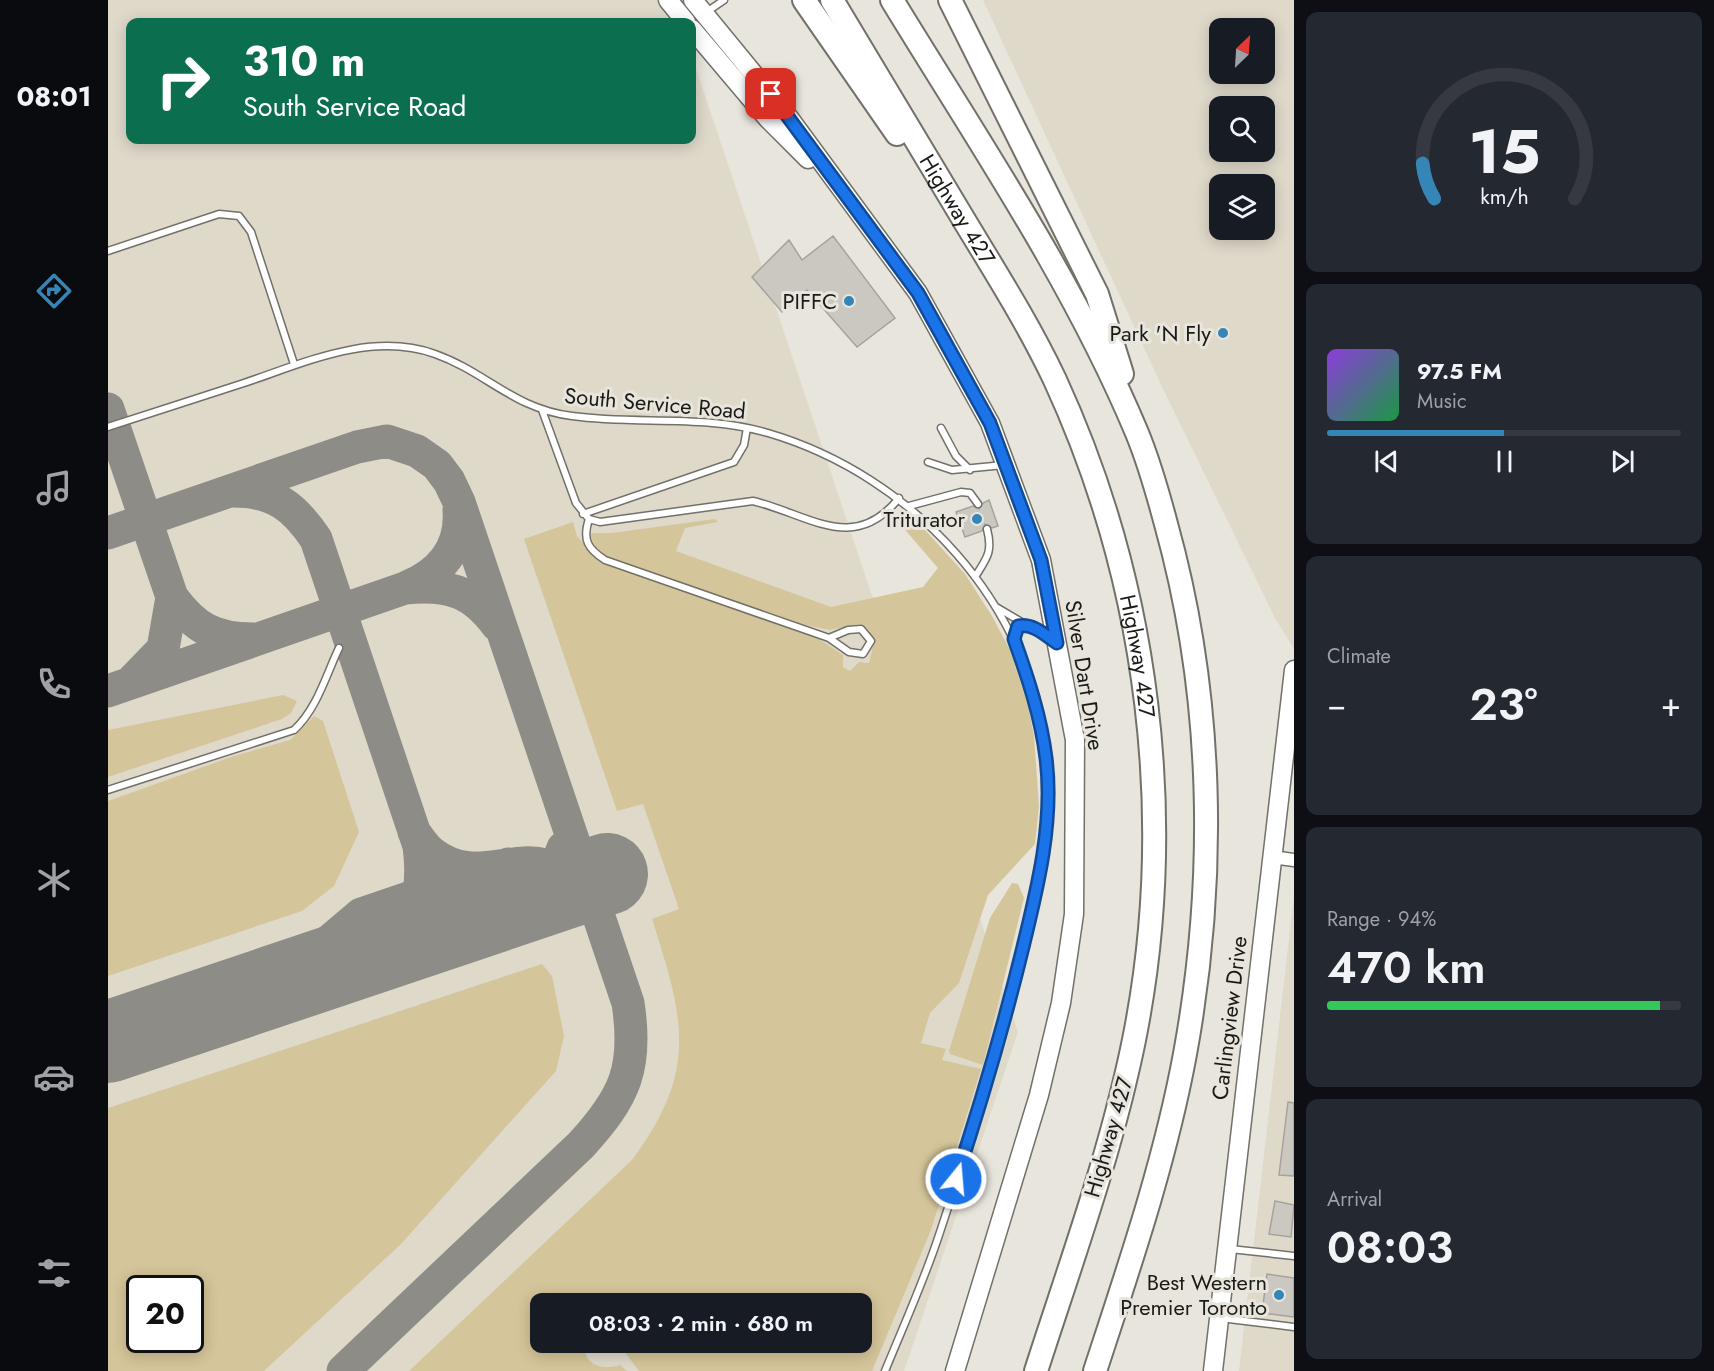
<!DOCTYPE html>
<html lang="en">
<head>
<meta charset="utf-8">
<style>
  :root { --surface:#171b24; --page:#242831; --text:#f1f3f6; --muted:#9ea1a6; --line:#363941; --accent:#3685b7 }
  body { margin:0; font-family:Jost,sans-serif; background:var(--page); color:var(--text); height:100vh; display:flex; flex-direction:column; font-size:22px; white-space:nowrap }
  * { box-sizing:border-box; margin:0 }
  p { font-size:20px; color:var(--muted) }
  .icon { flex:none; width:33px; height:33px; fill:none; stroke:currentColor; stroke-width:2; stroke-linecap:round; stroke-linejoin:round }
  .map { position:relative; flex:1; overflow:hidden }
  .details { display:flex; flex-direction:column; gap:12px; padding:12px; background:#0d0f14; width:420px }
  .details>* { flex:none }
  .banner { position:absolute; left:18px; top:18px; width:570px; height:126px; border-radius:12px; box-shadow:0 3px 15px #0003; background:#0b6e4f; color:#fff; overflow:hidden }
  .needle { width:39px; rotate:25deg }
  .tools { position:absolute; left:1101px; top:18px; display:grid; gap:12px }
  .tools a { display:grid; place-items:center; width:66px; height:66px; border-radius:12px; background:var(--surface); box-shadow:0 3px 15px #0003; font-size:30px }
  .speed { position:absolute; left:18px; top:1275px; display:flex; gap:12px; font-size:30px; font-weight:700; text-align:center }
  .speed>* { display:grid; place-content:center; width:78px; height:78px; border-radius:50%; background:var(--surface); box-shadow:0 3px 15px #0003; line-height:1 }
  .speed .limit { border:3px solid #111; border-radius:9px; background:#fff; color:#111 }
  .pin { position:absolute; display:grid; place-items:center; width:51px; height:51px; color:#fff; margin:-26px; border-radius:12px; box-shadow:0 3px 9px #0006 }
  .me { position:absolute; width:66px; margin:-33px; rotate:17deg; stroke-linejoin:round; filter:drop-shadow(0 0 4px #0008) }
  .turn { display:flex; align-items:center; gap:21px; height:126px; padding:0 18px; font-size:27px }
  .turn .icon { width:78px; height:78px; stroke-width:2.5 }
  .turn b { display:block; font-size:42px; line-height:51px }
  .big { font-size:45px; font-weight:600; line-height:1.1 }
  .details .tile { flex:1; display:flex; flex-direction:column; justify-content:center; gap:9px; min-width:0; padding:0 21px; border-radius:12px; background:var(--page) }
  .details .dial { align-items:center; gap:0 }
  .dial svg { height:156px; overflow:visible; fill:none; stroke:var(--line); stroke-width:7; stroke-linecap:round; text-anchor:middle }
  .dial text { fill:var(--text); stroke:none }
  .song { display:flex; align-items:center; gap:18px }
  .cover { width:72px; height:72px; border-radius:9px; background:linear-gradient(135deg,hsl(270 70% 55%),hsl(140 70% 35%)) }
  .played { height:6px; border-radius:3px; background:linear-gradient(90deg,var(--accent) 50%,var(--line) 50%) }
  .keys { display:flex; justify-content:space-around; direction:ltr }
  .heat { display:flex; justify-content:space-between; align-items:center; font-size:33px; direction:ltr }
  .charge { height:9px; border-radius:4px; background:linear-gradient(90deg,#34c759 94%,var(--line) 0) }
  .trip { position:absolute; left:422px; top:1293px; width:342px; height:60px; border-radius:12px; background:var(--surface); box-shadow:0 3px 15px #0003; font-weight:600; line-height:60px; text-align:center }
  main { display:flex; flex:1; min-height:0 }
  .tab-bar { display:flex; flex-direction:column; width:108px; justify-content:space-around; align-items:center; background:#090b0e; color:var(--muted) }
  .tab-bar .icon { width:42px; height:42px }
  .tab-bar .current { color:var(--accent) }
  .tab-bar b { font-size:27px; color:var(--text) }
  .map>svg:first-child { display:block }
  .built { fill:#dfd9ca; fill-rule:evenodd }
  .green { fill:#d5c59a; fill-rule:evenodd }
  .lines { fill:none; stroke-linecap:round; stroke-linejoin:round }
  .taxiway { stroke:#8e8c86; stroke-width:33 }
  .runway { stroke:#8e8c86; stroke-width:82 }
  .building { fill:#cac8c0; stroke:#a6a39c; stroke-width:1.5 }
  .lane-casing { stroke:#727069; stroke-width:9 }
  .street-casing { stroke:#727069; stroke-width:15 }
  .secondary-casing { stroke:#727069; stroke-width:21 }
  .highway-casing { stroke:#727069; stroke-width:26 }
  .lane { stroke:#fff; stroke-width:6 }
  .street { stroke:#fff; stroke-width:12 }
  .secondary { stroke:#fff; stroke-width:18 }
  .highway { stroke:#fff; stroke-width:22 }
  .route-casing { stroke:#114b97; stroke-width:15 }
  .route { stroke:#1a73e8; stroke-width:10 }
  .poi-dot { fill:#3685b7; stroke:#e8e5dd; stroke-width:2 }
  .labels { text-anchor:middle; stroke-width:6; stroke-linejoin:round; paint-order:stroke }
  .street-label { font-size:22px; fill:#1b1a17; stroke:#e8e5dd }
  .poi-label { font-size:22px; fill:#1b1a17; stroke:#e8e5dd; text-anchor:end }
</style>
</head>
<body>
<main>
<nav class="tab-bar">
<b>08:01</b>
<svg class="icon current" aria-label="directions" viewBox="0 0 24 24"><path d="M12 3l9 9-9 9-9-9zM9 14v-3h6M13 9l2 2-2 2"/></svg>
<svg class="icon" aria-label="music" viewBox="0 0 24 24"><path d="M9 18V5l10-2v13"/><circle cx="6" cy="18" r="3"/><circle cx="16" cy="16" r="3"/></svg>
<svg class="icon" aria-label="phone" viewBox="0 0 24 24"><path d="M5 4h4l2 5-3 2q2 4 5 5l2-3 5 2v4C11 20 4 13 5 4z"/></svg>
<svg class="icon" aria-label="climate" viewBox="0 0 24 24"><path d="M12 3v18M4 7l16 10M4 17L20 7"/></svg>
<svg class="icon" aria-label="car" viewBox="0 0 24 24"><path d="M5 17H2v-5l4-1 3-4h7l3 4 3 1v5h-3M9 17h6M6 11h13"/><circle cx="7" cy="17" r="2"/><circle cx="17" cy="17" r="2"/></svg>
<svg class="icon" aria-label="filters" viewBox="0 0 24 24"><path d="M4 7h16M4 17h16"/><circle cx="9" cy="7" r="2"/><circle cx="15" cy="17" r="2"/></svg>
</nav>
<div class="map">
<svg width="1186" height="1371" viewBox="0 0 1186 1371">
  <rect width="100%" height="100%" fill="#e8e5dd"/>
  <path class="built" d="M0 0H566L572 22H22V140H584V57L910 1032 796 1371H0ZM32 1288H82V1340H32ZM432 1304H753V1342H432Z
    M875 0H1186V649L1167 618 1055 389ZM1156 28V74H1112V28ZM1156 106V152H1112V106ZM1156 184V230H1112V184Z
    M1186 895V1371H1131Z"/>
  <path class="green" d="M796 515 808 520 857 574 884 616 902 650 920 706 926 736 931 806 927 844 880 895 851 983 822 1013 813 1043 838 1049 834 1060 873 1069 823 1230 764 1371H531L510 1343 753 1342V1304H432V1342L478 1343C473 1364 494 1371 512 1365L519 1371H301L524 1160C591 1070 576 1019 544 919L571 909 535 804 509 811 416 539 465 522 469 536 491 561 711 639 735 655V667L742 671 751 662 761 663 766 642 758 627 751 624 722 630 697 625 500 558 492 554 482 537 484 533H504L607 519 610 522 577 528 568 551 723 607 815 587 830 568 792 524 791 521Z
    M175 695 189 701 183 713 174 719 0 777V730Z
    M206 716 215 721 251 832 226 886 194 911 0 976V801L126 756 182 740Z
    M904 883 910 884 916 898 875 1065 842 1054 841 1051 882 918Z
    M434 964 444 976 456 1036 448 1071 293 1244 156 1371H0V1108ZM82 1288V1340H32V1288Z"/>
  <g class="lines">
    <path class="taxiway" d="M0 409 64 597 55 649 25 680
      M125 491C166 491 186 506 208 539L311 846C319 907 302 927 251 958
      M0 533 249 447 279 441 309 451 329 465 341 481 351 502 520 1003C530 1068 517 1097 473 1145L235 1371
      M299 587C333 573 354 548 351 510
      M64 597C87 628 106 639 145 639
      M0 691 297 588C338 584 364 590 389 625
      M306 832C312 839 317 848 324 853 381 897 427 823 483 900
      M420 901 444 876 455 848
      M168 986 253 914 400 864"/>
    <path class="runway" d="M0 1042 499 874"/>
  </g>
  <path class="building" d="M725 236 787 318 749 347 699 290 674 312 644 277 681 240 694 260Z
    M881 500 890 526 884 528 877 524 874 531 857 537 848 512 865 506 871 509 875 503Z
    M1180 1102 1186 1103V1176L1171 1175Z
    M1167 1201 1186 1205 1183 1237 1161 1234Z
    M1159 1274 1186 1278V1317L1154 1313Z"/>
  <g class="lines">
    <g class="lane-casing">
      <path id="lane" d="M597 13 616 0
        M0 251 111 214 131 216 143 232 186 364
        M434 410 468 503 481 519 492 522 645 501C700 514 746 555 791 498
        M0 427C45 412 91 398 136 383 196 363 263 331 327 354 378 372 406 409 464 416 529 425 597 414 660 433 806 476 925 605 939 760 946 846 920 933 897 1015 876 1090 855 1164 830 1238 815 1283 795 1327 777 1371
        M833 428 848 456 862 470
        M820 462 844 470 896 465
        M801 506 853 492 862 493 870 504
        M475 514 626 462 636 445 639 428
        M481 519C474 540 480 549 497 560L721 638 741 652 755 654 763 641 753 629 740 630 721 638
        M867 577C879 558 885 552 879 529
        M888 607 944 640
        M906 639 910 626H920
        M0 790 186 730C209 709 218 675 231 648
        M1122 1249 1186 1256
        M1112 1318 1186 1327"/>
    </g>
    <g class="street-casing">
      <path id="street" d="M1164 857 1186 860"/>
    </g>
    <g class="secondary-casing">
      <path id="secondary" d="M560 0 578 22
        M585 0 676 111 810 293 882 423 933 560 967 740 966 914 953 1003 931 1095 847 1371
        M584 29 660 119 700 159
        M1105 1371 1186 670"/>
    </g>
    <g class="highway-casing">
      <g id="highway">
        <path d="M696 0 789 134"/>
        <path id="s1" d="M724 0C768 73 812 147 856 220 888 273 921 325 947 380 1041 584 1070 820 1026 1040 1003 1153 963 1262 928 1371"/>
        <path d="M784 0C870 141 965 280 1029 433 1041 462 1050 494 1058 524 1106 696 1109 879 1077 1054 1057 1162 1021 1267 987 1371"/>
        <path d="M842 0 989 294 1014 374"/>
      </g>
    </g>
    <use href="#lane" class="lane"/>
    <use href="#street" class="street"/>
    <use href="#secondary" class="secondary"/>
    <use href="#highway" class="highway"/>
  </g>
  <g class="lines">
    <g class="route-casing">
      <path id="route" d="M663 94 810 293 882 423 933 560 949 643C937 635 925 623 910 626L906 639C920 678 933 717 938 758 946 821 930 886 915 947 896 1025 873 1103 848 1179"/>
    </g>
    <use href="#route" class="route"/>
  </g>
  <g class="poi-dot">
    <circle cx="741" cy="301" r="6"/>
    <circle cx="1115" cy="333" r="6"/>
    <circle cx="869" cy="519" r="6"/>
    <circle cx="1171" cy="1295" r="6"/>
  </g>
  <g class="labels">
    <g class="street-label">
      <text dy="8" stroke="none"><textPath href="#s1" startOffset="244">Highway 427</textPath></text>
      <text transform="translate(547 403) rotate(5)" y="8">South Service Road</text>
      <text dy="8" stroke="none"><textPath href="#s1" startOffset="730">Highway 427</textPath></text>
      <text transform="translate(977 675) rotate(81)" y="8">Silver Dart Drive</text>
      <text transform="translate(1121 1018) rotate(-83)" y="8">Carlingview Drive</text>
      <text transform="translate(1000 1137) rotate(-74)" y="8">Highway 427</text>
    </g>
    <g class="poi-label">
      <text x="729" y="309">PIFFC</text>
      <text x="1103" y="341">Park 'N Fly</text>
      <text x="857" y="527">Triturator</text>
      <text x="1159" y="1290">Best Western<tspan x="1159" dy="25">Premier Toronto</tspan></text>
    </g>
  </g>
</svg>
<div class="tools">
<a><svg class="needle" viewBox="-14 -14 28 28"><path d="M0-13l5 13h-10z" fill="#e53935"/><path d="M0 13l5-13h-10z" fill="#9ea1a6"/></svg></a>
<a><svg class="icon" aria-label="search" viewBox="0 0 24 24"><circle cx="10" cy="10" r="6"/><path d="M15 15l6 6"/></svg></a>
<a><svg class="icon" aria-label="layers" viewBox="0 0 24 24"><path d="M12 4l9 5-9 5-9-5zM3 14l9 5 9-5"/></svg></a>
</div>
<div class="speed"><div class="limit">20</div></div>
<div class="pin" style="left:663px;top:94px;background:#d93025"><svg class="icon" aria-label="arrive" viewBox="0 0 24 24"><path d="M6 21V4h12l-3 4 3 4H6"/></svg></div>
<svg class="me" style="left:848px;top:1179px" viewBox="-20 -20 40 40"><circle r="17" fill="#1a73e8" stroke="#fff" stroke-width="3"/><path d="M0-11L8 9 0 5-8 9z" fill="#fff"/></svg>
<div class="trip">08:03 · 2 min · 680 m</div>
<div class="banner">
<div class="turn"><svg class="icon" aria-label="right" viewBox="0 0 24 24"><path d="M7 20v-9h11M14 6l5 5-5 5"/></svg><div><b>310 m</b>South Service Road</div></div>
</div>
</div>
<section class="details">
<div class="tile dial"><svg viewBox="0 0 100 80">
<path d="M14 69A42 42 0 1 1 86 69"/>
<path d="M14 69A42 42 0 0 1 8 51" stroke="#3685b7"/>
<text x="50" y="56" font-size="32" font-weight="700">15</text>
<text x="50" y="72" font-size="11">km/h</text>
</svg></div>
<div class="tile">
<div class="song"><i class="cover"></i><div><b>97.5 FM</b><p>Music</p></div></div>
<div class="played"></div>
<div class="keys"><svg class="icon" aria-label="previous" viewBox="0 0 24 24"><path d="M18 5L8 12l10 7zM5 5v14"/></svg><svg class="icon" aria-label="pause" viewBox="0 0 24 24"><path d="M8 5v14M16 5v14"/></svg><svg class="icon" aria-label="next" viewBox="0 0 24 24"><path d="M6 5l10 7-10 7zM19 5v14"/></svg></div>
</div>
<div class="tile"><p>Climate</p>
<div class="heat"><a>−</a><b class="big">23°</b><a>+</a></div>
</div>
<div class="tile"><p>Range · 94%</p><b class="big">470 km</b><div class="charge"></div></div>
<div class="tile"><p>Arrival</p><b class="big">08:03</b></div>
</section>
</main>
</body>
</html>
